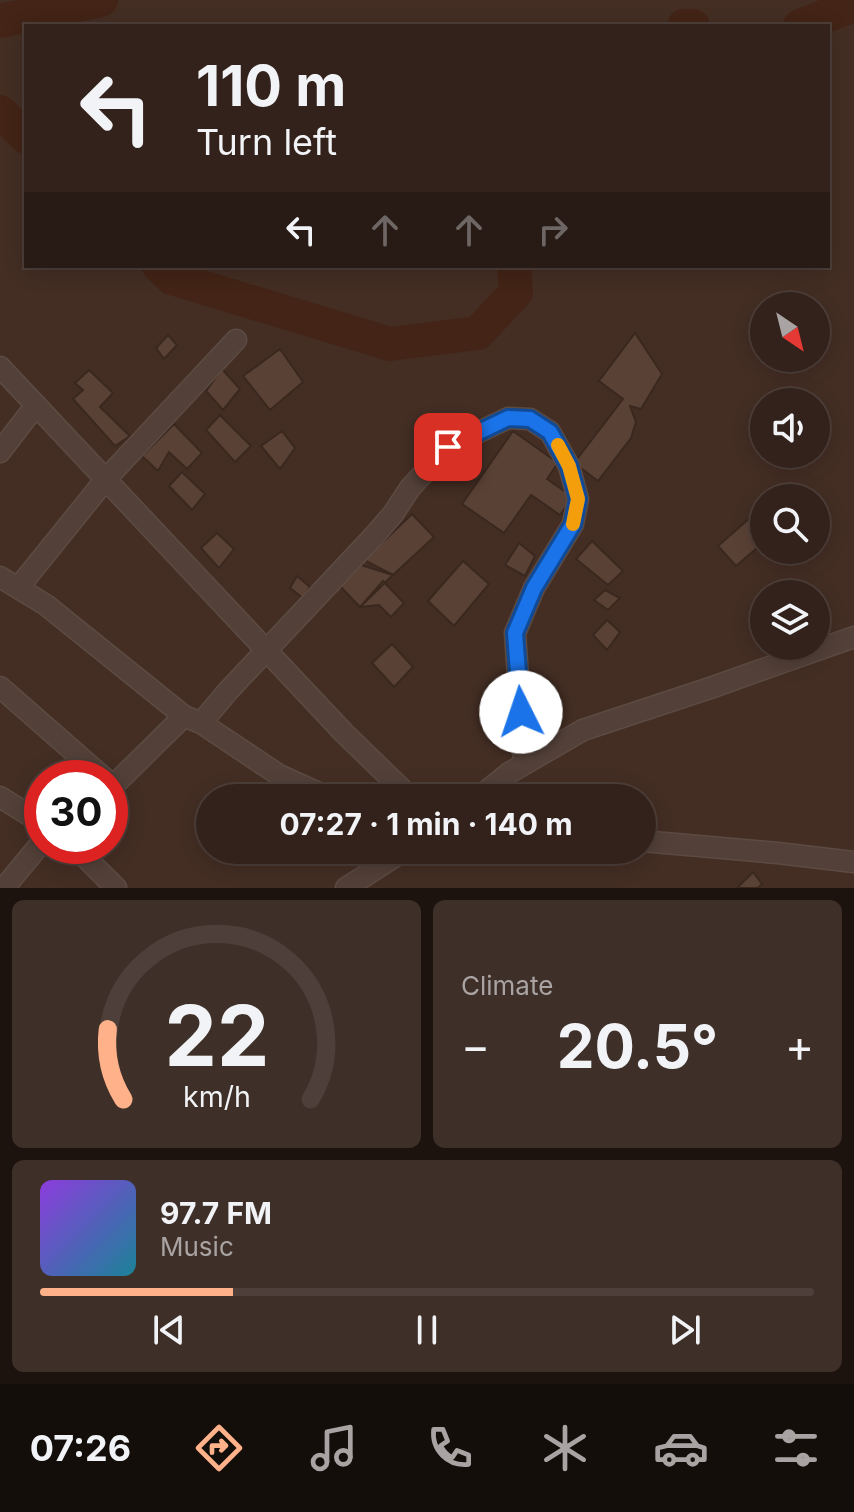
<!DOCTYPE html>
<html lang="en">
<head>
<meta charset="utf-8">
<style>
  :root { --surface:#33221b; --page:#3e2f28; --text:#f1f3f6; --muted:#a9a4a3; --line:#4e3f3a; --accent:#ffb189 }
  body { margin:0; font-family:Inter,sans-serif; background:var(--page); color:var(--text); height:100vh; display:flex; flex-direction:column; font-size:30px; white-space:nowrap }
  * { box-sizing:border-box; margin:0 }
  p { font-size:26px; color:var(--muted) }
  .icon { flex:none; width:44px; height:44px; fill:none; stroke:currentColor; stroke-width:2; stroke-linecap:round; stroke-linejoin:round }
  .map { position:relative; height:888px; overflow:hidden }
  .drawer { display:flex; flex-direction:column; gap:12px; padding:12px; background:#1c130f; flex:1 }
  .drawer>* { flex:none }
  .hud { position:absolute; left:24px; top:24px; width:806px; height:244px; border-radius:0px; box-shadow:0 4px 20px #0003,0 0 0 2px var(--line); background:#33221b; color:var(--text); overflow:hidden }
  .needle { width:52px; rotate:145deg }
  .buttons { position:absolute; left:750px; top:292px; display:grid; gap:16px }
  .buttons a { display:grid; place-items:center; width:80px; height:80px; border-radius:50%; background:var(--surface); box-shadow:0 4px 20px #0003,0 0 0 2px var(--line); font-size:40px }
  .speed { position:absolute; left:24px; top:760px; display:flex; gap:16px; font-size:40px; font-weight:700; text-align:center }
  .speed>* { display:grid; place-content:center; width:104px; height:104px; border-radius:50%; background:var(--surface); box-shadow:0 4px 20px #0003,0 0 0 2px var(--line); line-height:1 }
  .speed .limit { border:12px solid #d22; background:#fff; color:#111 }
  .pin { position:absolute; display:grid; place-items:center; width:68px; height:68px; color:#fff; margin:-34px; border-radius:16px; box-shadow:0 4px 12px #0006 }
  .me { position:absolute; width:88px; margin:-44px; rotate:356deg; stroke-linejoin:round; filter:drop-shadow(0 0 6px #0008) }
  .turn { display:flex; align-items:center; gap:28px; height:168px; padding:0 40px; font-size:36px }
  .turn .icon { width:104px; height:104px; stroke-width:2.5 }
  .turn b { display:block; font-size:56px; line-height:68px }
  .lanes { display:flex; align-items:center; height:76px; padding:0 40px; background:#0003; justify-content:center; gap:40px; direction:ltr }
  .lanes .off { opacity:.35 }
  .big { font-size:60px; font-weight:700; line-height:1.1 }
  .drawer .tile { flex:1; display:flex; flex-direction:column; justify-content:center; gap:12px; min-width:0; padding:0 28px; border-radius:12px; background:var(--page) }
  .drawer .dial { align-items:center; gap:0 }
  .dial svg { height:208px; overflow:visible; fill:none; stroke:var(--line); stroke-width:7; stroke-linecap:round; text-anchor:middle }
  .dial text { fill:var(--text); stroke:none }
  .song { display:flex; align-items:center; gap:24px }
  .cover { width:96px; height:96px; border-radius:12px; background:linear-gradient(135deg,hsl(270 70% 55%),hsl(190 70% 35%)) }
  .played { height:8px; border-radius:4px; background:linear-gradient(90deg,var(--accent) 25%,var(--line) 25%) }
  .keys { display:flex; justify-content:space-around; direction:ltr }
  .heat { display:flex; justify-content:space-between; align-items:center; font-size:44px; direction:ltr }
  .drawer .tiles { flex:1; display:grid; gap:12px; grid-template-columns:1fr 1fr }
  .tile:last-child { grid-column:span 2 }
  .trip { position:absolute; left:196px; top:784px; width:460px; height:80px; border-radius:40px; background:var(--surface); box-shadow:0 4px 20px #0003,0 0 0 2px var(--line); font-weight:700; line-height:80px; text-align:center }
  .tab-bar { display:flex; height:128px; justify-content:space-around; align-items:center; background:#140e0b; color:var(--muted) }
  .tab-bar .icon { width:56px; height:56px }
  .tab-bar .on { color:var(--accent) }
  .tab-bar b { font-size:36px; color:var(--text) }
  .map>svg:first-child { display:block }
  .lines { fill:none; stroke-linecap:round; stroke-linejoin:round }
  .river { stroke:#432416; stroke-width:34 }
  .building { fill:#5a4136; stroke:#3a281f; stroke-width:2 }
  .minor-casing { stroke:#5c4b42; stroke-width:23 }
  .minor { stroke:#534139; stroke-width:20 }
  .route-casing { stroke:#114b97; stroke-width:20 }
  .route { stroke:#1a73e8; stroke-width:14 }
  .slow { stroke:#f59e0b; stroke-width:14 }
</style>
</head>
<body>
<div class="map">
<svg width="854" height="888" viewBox="0 0 854 888">
  <rect width="100%" height="100%" fill="#442e24"/>
  <g class="lines">
    <path class="river" d="M0 21 101 0
      M684 26H693
      M800 26 854 5
      M0 112 26 137
      M159 266 172 278 390 344 478 333 516 292 514 266"/>
  </g>
  <path class="building" d="M635 333 662 374 641 409 630 406 636 422 631 438 598 481 574 463 623 399 599 381Z
    M168 335 177 345 164 359 156 348Z
    M280 349 303 382 270 410 243 376Z
    M222 369 240 389 223 410 206 391Z
    M89 370 113 393 100 407 130 436 115 446 73 399 83 390 75 383Z
    M220 415 251 446 235 462 206 430Z
    M174 424 202 453 187 469 169 452 158 471 142 456Z
    M282 431 295 448 280 469 261 446Z
    M513 431 558 463 547 479 573 497 560 515 531 495 504 533 462 504Z
    M182 472 205 494 192 510 169 486Z
    M412 514 434 537 393 575 364 560Z
    M752 516 764 530V542L736 566 718 546Z
    M217 533 234 549 219 568 201 548Z
    M592 541 623 571 608 585 576 559Z
    M519 543 535 556 525 576 505 565Z
    M463 561 489 584 454 626 428 601Z
    M361 565 393 575 360 607 339 585Z
    M297 576 310 587 303 598 290 588Z
    M383 581 404 603 391 617 379 605 360 607Z
    M605 590 620 598 608 610 594 600Z
    M607 620 620 632 607 650 593 635Z
    M392 644 413 667 394 687 372 663Z
    M753 872 762 884 758 888H737Z"/>
  <g class="lines">
    <g class="minor-casing">
      <path id="minor" d="M0 367 344 733 411 798
        M0 452 36 405
        M0 577 46 605 184 716 201 723 279 775 330 798
        M18 588 106 479 236 340
        M0 687 104 778
        M201 723 228 691 374 536 393 514 410 488 448 447 508 418 530 419 550 432 569 466 578 499 573 524 534 588 515 633 524 764
        M110 789 184 716
        M0 797 42 823
        M478 798 509 773 583 730 713 687 854 637
        M642 841 778 853 854 862
        M74 846 116 888
        M4 888 42 842
        M346 888 405 850"/>
    </g>
    <use href="#minor" class="minor"/>
  </g>
  <g class="lines">
    <g class="route-casing">
      <path id="route" d="M448 447 508 418 530 419 550 432 569 466 578 499 573 524 534 588 515 633 521 712"/>
    </g>
    <use href="#route" class="route"/>
    <path class="slow" d="M558 445 569 466 578 499 573 524"/>
  </g>
</svg>
<div class="buttons">
<a><svg class="needle" viewBox="-14 -14 28 28"><path d="M0-13l5 13h-10z" fill="#e53935"/><path d="M0 13l5-13h-10z" fill="#a9a4a3"/></svg></a>
<a><svg class="icon" aria-label="sound" viewBox="0 0 24 24"><path d="M4 9h4l5-4v14l-5-4H4zM17 9q2 3 0 6"/></svg></a>
<a><svg class="icon" aria-label="search" viewBox="0 0 24 24"><circle cx="10" cy="10" r="6"/><path d="M15 15l6 6"/></svg></a>
<a><svg class="icon" aria-label="layers" viewBox="0 0 24 24"><path d="M12 4l9 5-9 5-9-5zM3 14l9 5 9-5"/></svg></a>
</div>
<div class="speed"><div class="limit">30</div></div>
<div class="pin" style="left:448px;top:447px;background:#d93025"><svg class="icon" aria-label="arrive" viewBox="0 0 24 24"><path d="M6 21V4h12l-3 4 3 4H6"/></svg></div>
<svg class="me" style="left:521px;top:712px" viewBox="-20 -20 40 40"><circle r="19" fill="#fff"/><path d="M0-13L10 11 0 6-10 11z" fill="#1a73e8"/></svg>
<div class="trip">07:27 · 1 min · 140 m</div>
<div class="hud">
<div class="turn"><svg class="icon" aria-label="left" viewBox="0 0 24 24"><path d="M17 20v-9H6M10 6l-5 5 5 5"/></svg><div><b>110 m</b>Turn left</div></div>
<div class="lanes"><svg class="icon" aria-label="left" viewBox="0 0 24 24"><path d="M17 20v-9H6M10 6l-5 5 5 5"/></svg><svg class="icon off" aria-label="ahead" viewBox="0 0 24 24"><path d="M12 20V5M6 11l6-6 6 6"/></svg><svg class="icon off" aria-label="ahead" viewBox="0 0 24 24"><path d="M12 20V5M6 11l6-6 6 6"/></svg><svg class="icon off" aria-label="right" viewBox="0 0 24 24"><path d="M7 20v-9h11M14 6l5 5-5 5"/></svg></div>
</div>
</div>
<section class="drawer">
<div class="tiles">
<div class="tile dial"><svg viewBox="0 0 100 80">
<path d="M14 69A42 42 0 1 1 86 69"/>
<path d="M14 69A42 42 0 0 1 8 42" stroke="#ffb189"/>
<text x="50" y="56" font-size="32" font-weight="700">22</text>
<text x="50" y="72" font-size="11">km/h</text>
</svg></div>
<div class="tile"><p>Climate</p>
<div class="heat"><a>−</a><b class="big">20.5°</b><a>+</a></div>
</div>
<div class="tile">
<div class="song"><i class="cover"></i><div><b>97.7 FM</b><p>Music</p></div></div>
<div class="played"></div>
<div class="keys"><svg class="icon" aria-label="previous" viewBox="0 0 24 24"><path d="M18 5L8 12l10 7zM5 5v14"/></svg><svg class="icon" aria-label="pause" viewBox="0 0 24 24"><path d="M8 5v14M16 5v14"/></svg><svg class="icon" aria-label="next" viewBox="0 0 24 24"><path d="M6 5l10 7-10 7zM19 5v14"/></svg></div>
</div>
</div>
</section>
<nav class="tab-bar">
<b>07:26</b>
<svg class="icon on" aria-label="directions" viewBox="0 0 24 24"><path d="M12 3l9 9-9 9-9-9zM9 14v-3h6M13 9l2 2-2 2"/></svg>
<svg class="icon" aria-label="music" viewBox="0 0 24 24"><path d="M9 18V5l10-2v13"/><circle cx="6" cy="18" r="3"/><circle cx="16" cy="16" r="3"/></svg>
<svg class="icon" aria-label="phone" viewBox="0 0 24 24"><path d="M5 4h4l2 5-3 2q2 4 5 5l2-3 5 2v4C11 20 4 13 5 4z"/></svg>
<svg class="icon" aria-label="climate" viewBox="0 0 24 24"><path d="M12 3v18M4 7l16 10M4 17L20 7"/></svg>
<svg class="icon" aria-label="car" viewBox="0 0 24 24"><path d="M5 17H2v-5l4-1 3-4h7l3 4 3 1v5h-3M9 17h6M6 11h13"/><circle cx="7" cy="17" r="2"/><circle cx="17" cy="17" r="2"/></svg>
<svg class="icon" aria-label="filters" viewBox="0 0 24 24"><path d="M4 7h16M4 17h16"/><circle cx="9" cy="7" r="2"/><circle cx="15" cy="17" r="2"/></svg>
</nav>
</body>
</html>
